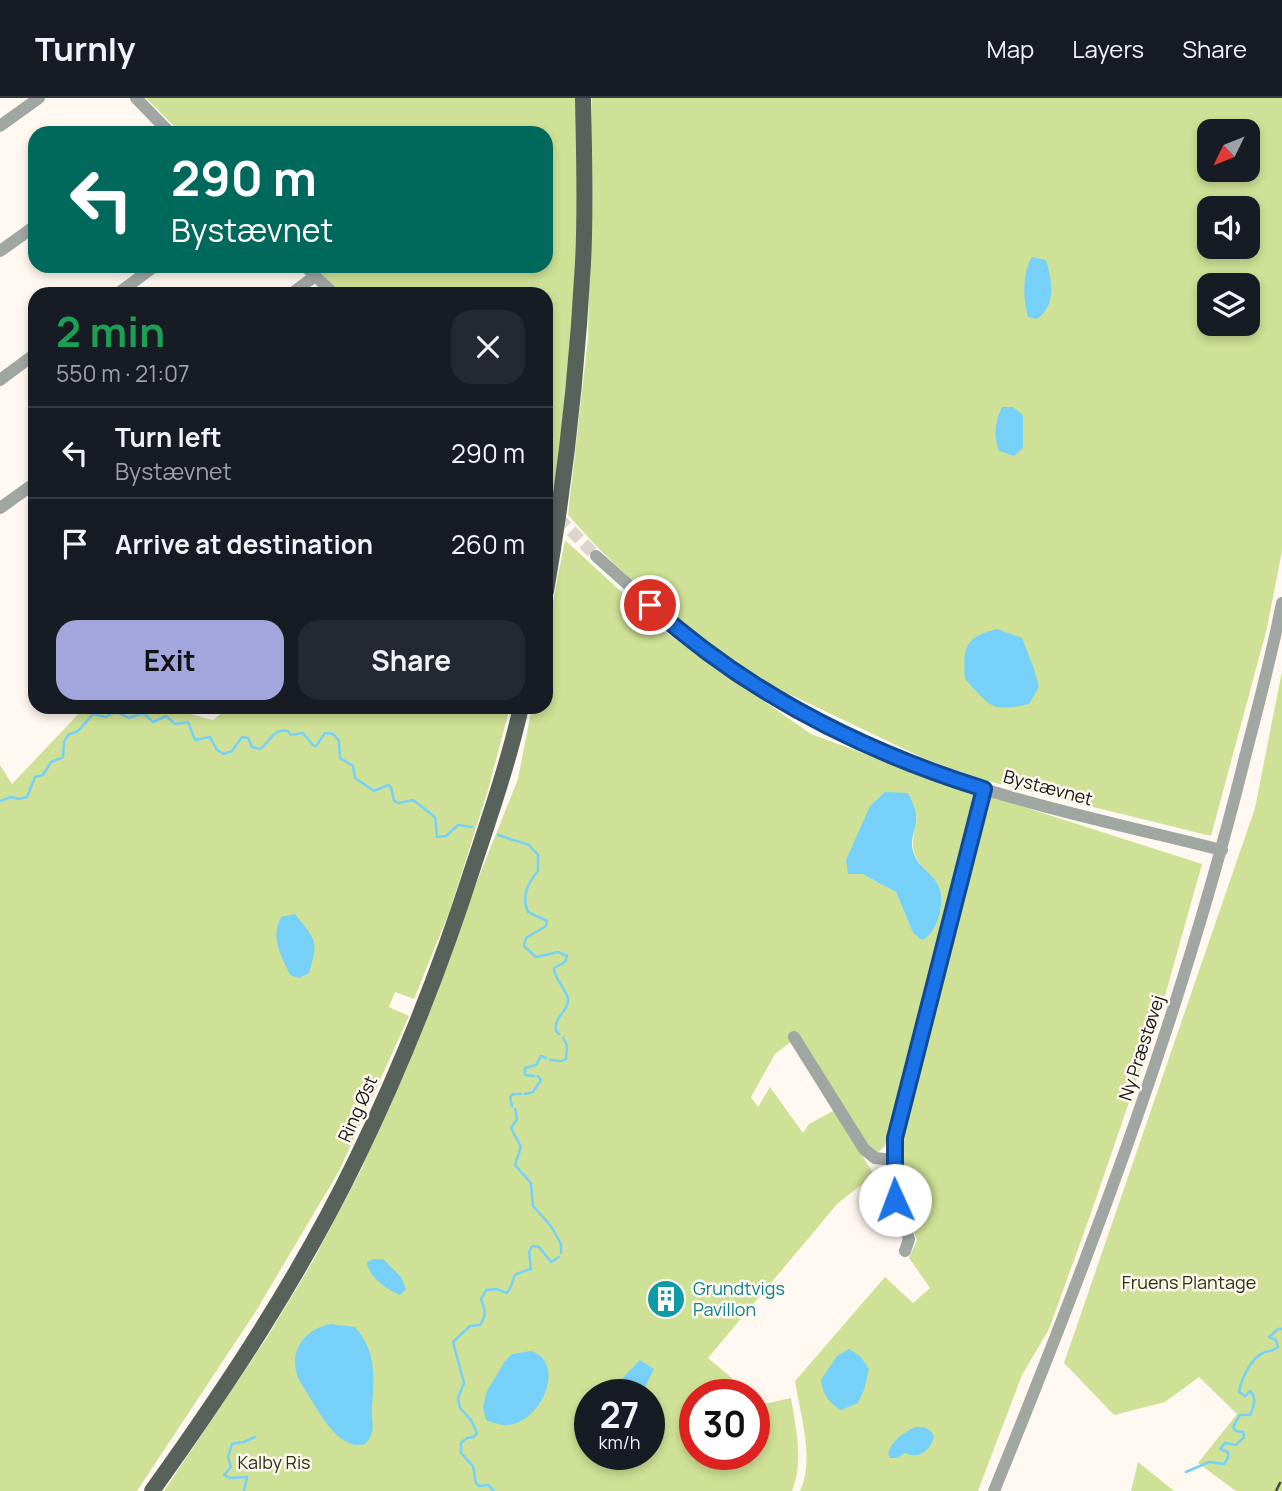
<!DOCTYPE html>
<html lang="en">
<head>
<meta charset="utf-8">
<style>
  body { margin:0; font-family:Manrope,sans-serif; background:#242831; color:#f1f3f6; height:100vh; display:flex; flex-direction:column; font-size:26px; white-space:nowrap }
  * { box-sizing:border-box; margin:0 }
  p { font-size:23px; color:#9ea1a6 }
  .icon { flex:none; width:38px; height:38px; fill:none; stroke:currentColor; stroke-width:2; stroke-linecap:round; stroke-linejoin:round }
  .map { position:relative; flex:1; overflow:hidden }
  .panel { position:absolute; left:28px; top:189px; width:525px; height:427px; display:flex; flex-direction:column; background:#171b24; border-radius:21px; box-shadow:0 4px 10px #0003 }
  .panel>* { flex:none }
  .top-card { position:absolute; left:28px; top:28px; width:525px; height:147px; border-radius:21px; box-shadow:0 4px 10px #0003; background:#00695c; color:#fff; overflow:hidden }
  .needle { width:46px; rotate:227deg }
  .tools { position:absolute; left:1197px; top:21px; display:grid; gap:14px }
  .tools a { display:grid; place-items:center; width:63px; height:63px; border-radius:14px; background:#171b24; box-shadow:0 4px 10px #0003; font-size:35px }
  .speed { position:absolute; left:574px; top:1281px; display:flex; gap:14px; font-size:35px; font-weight:700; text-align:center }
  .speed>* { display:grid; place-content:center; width:91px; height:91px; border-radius:50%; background:#171b24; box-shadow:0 4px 10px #0003; line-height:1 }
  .speed small { font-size:18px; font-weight:400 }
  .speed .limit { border:10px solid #d22; background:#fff; color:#111 }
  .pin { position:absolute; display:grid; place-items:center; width:60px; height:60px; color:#fff; margin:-30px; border:4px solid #fff; border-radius:50%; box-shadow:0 2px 7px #0007 }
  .me { position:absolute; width:77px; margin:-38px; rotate:358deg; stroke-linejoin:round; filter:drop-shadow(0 0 5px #0008) }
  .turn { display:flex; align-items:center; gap:24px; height:147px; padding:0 28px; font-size:32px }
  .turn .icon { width:91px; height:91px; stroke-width:2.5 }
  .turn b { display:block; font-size:49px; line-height:60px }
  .round { display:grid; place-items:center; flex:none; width:74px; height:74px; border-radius:21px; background:#242831 }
  .summary { display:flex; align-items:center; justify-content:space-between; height:119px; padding:0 28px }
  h1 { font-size:42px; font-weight:700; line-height:52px; color:#1e9e55 }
  .action { display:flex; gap:14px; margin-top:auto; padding:14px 28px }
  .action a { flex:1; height:80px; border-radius:21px; background:#a2a6dc; color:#111; font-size:28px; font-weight:700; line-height:80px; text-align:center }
  .action a+a { background:#242831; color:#f1f3f6 }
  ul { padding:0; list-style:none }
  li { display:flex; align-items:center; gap:21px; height:91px; padding:0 28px; border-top:2px solid #363941 }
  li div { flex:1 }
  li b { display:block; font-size:26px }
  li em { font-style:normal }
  header { display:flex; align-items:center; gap:42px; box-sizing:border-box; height:98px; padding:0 35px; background:#171b24; border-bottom:2px solid #363941 }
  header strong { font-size:33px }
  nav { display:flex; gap:38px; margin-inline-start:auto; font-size:24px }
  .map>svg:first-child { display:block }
  .green { fill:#cfe196; fill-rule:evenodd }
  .water { fill:#76d0f7 }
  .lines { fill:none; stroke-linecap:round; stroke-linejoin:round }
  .stream { stroke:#76d0f7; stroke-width:2.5 }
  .minor-tunnel { stroke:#dcd5ce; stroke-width:12; stroke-dasharray:12 6; stroke-linecap:butt }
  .minor { stroke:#a0a6a2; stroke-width:12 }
  .major { stroke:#57625b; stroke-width:16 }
  .rail { stroke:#4b4641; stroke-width:2.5; stroke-dasharray:10 5; stroke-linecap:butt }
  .route-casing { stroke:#114b97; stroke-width:18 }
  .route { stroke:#1a73e8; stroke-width:12 }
  .labels { text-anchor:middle; stroke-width:5; stroke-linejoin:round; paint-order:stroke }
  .street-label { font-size:18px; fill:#15110d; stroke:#fff8f0 }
  .park-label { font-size:18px; fill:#29300e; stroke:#fff8f0 }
  .culture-label { font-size:18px; fill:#0d838f; stroke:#fff8f0; text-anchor:start }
</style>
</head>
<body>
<header>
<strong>Turnly</strong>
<nav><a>Map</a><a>Layers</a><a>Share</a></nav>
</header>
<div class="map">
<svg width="1282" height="1393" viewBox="0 0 1282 1393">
  <rect width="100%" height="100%" fill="#fff8f0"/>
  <!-- green -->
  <path class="green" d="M146 0H578L579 162 554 405 546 398V196H342L314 168H546V35H181Z
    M592 0H1282V453L1267 530 1211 738 980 681 923 660 791 597 770 591 670 518 600 452 568 417 588 240ZM1209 33H1248V72H1209ZM1209 110H1248V149H1209ZM1209 187H1248V226H1209Z
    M565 442 665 534 811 636 979 698 885 1048 877 1055 866 1049 797 939 775 956 751 999 758 1009 770 989 803 1035 809 1026 835 1012 874 1077 838 1105 708 1260 752 1297H695V1356H754V1299L764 1306 791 1300C796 1332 804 1362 792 1393H164L268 1238 313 1163 362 1070 518 681 532 609H546V540ZM917 717C912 747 907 757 933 779L913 835 896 794 862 776ZM590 1297H649V1356H590Z
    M1282 573V1393H1236L1198 1365 1237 1316 1199 1279 1165 1304 1114 1317 1064 1265 1255 710Z
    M85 609H164L213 622 229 609H510L488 692 450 812 414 901 395 894 389 909 409 918 339 1073 256 1213 137 1393H0V667L12 686Z
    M989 698 1202 766 1163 905 1090 1118 1049 1231 1022 1277 978 1393H800C815 1361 800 1316 795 1283L885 1179 913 1205 930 1190 909 1160 917 1142 900 1099 901 1040Z
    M1138 1364 1174 1393H1131Z"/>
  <!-- water -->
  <path class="water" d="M1032 159 1046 162C1052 182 1057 207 1037 221L1028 219C1023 202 1022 175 1032 159Z
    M1002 309H1013L1023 317V350L1014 358 999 353C993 337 995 324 1002 309Z
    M997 531 1022 540 1034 571 1039 589 1029 606C991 615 990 608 965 581 963 550 964 539 997 531Z
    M885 694 908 695C911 701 915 709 916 716 918 726 911 738 912 748 915 770 932 772 939 789 945 804 938 835 922 842L913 835 896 794 862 776H848L846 762 870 708Z
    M295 816C316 843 319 841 309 875L299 880 290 877C281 857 270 841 281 819Z
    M373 1161H383L401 1179 406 1191 400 1197C387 1192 368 1178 367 1164Z
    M331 1226 355 1229C377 1254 374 1279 372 1309 371 1324 377 1334 365 1346 360 1347 354 1348 349 1345 333 1338 322 1319 313 1305 309 1297 303 1290 299 1282 287 1254 304 1231 331 1226Z
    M849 1251 861 1259 869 1271 864 1292 858 1305 841 1312C828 1304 823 1297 821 1282L837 1258Z
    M531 1253C569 1265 539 1330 503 1327 497 1326 491 1324 486 1322L483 1309 487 1293 505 1263 512 1256Z
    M640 1262 654 1271 641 1297H607Z
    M916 1329C925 1329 931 1330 934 1339 930 1352 919 1362 905 1355L897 1360H890L888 1355C892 1342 904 1334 916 1329Z"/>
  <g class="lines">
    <!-- stream -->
    <path class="stream" d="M0 703 11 699 19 701 27 699 35 679 43 677 51 664 63 659 64 644 68 637 78 633 93 616 106 619 115 613 129 620 143 615 153 624 166 618 175 626 188 624 195 642 210 639 217 652 224 656 232 653 242 639 248 640 252 649 260 651C270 645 272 630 288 633L291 637 303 635 313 647 316 648 325 635 333 636 339 643 340 660 353 668 355 680 374 693 388 687 391 689 394 703 399 705 413 702 435 719 437 739 446 738 458 727 472 729
      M498 737 529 747 538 757V773C528 785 521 798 528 814L547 823 546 828 526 840 524 848 536 859 558 854 567 858 565 864 554 870C554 882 567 890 568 902 568 915 554 917 556 933L559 936
      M550 962 562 963 566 961 567 947 563 940
      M534 978 525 977V970L536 967 541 958 546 960
      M525 996 533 994 541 982 538 978
      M512 1008 510 999 513 996H521
      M515 1011 517 1021 511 1030 521 1049 515 1067 531 1085 533 1108 551 1128 561 1146V1155
      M1186 1374 1209 1364 1224 1366 1228 1360V1354L1220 1351 1225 1345 1236 1347 1244 1339 1243 1334 1236 1333 1233 1329 1240 1317H1250C1254 1310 1257 1299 1250 1293L1245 1298 1239 1294C1241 1282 1251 1260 1263 1255 1269 1252 1272 1254 1278 1249L1276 1242 1269 1239 1278 1231H1282
      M244 1393 247 1379 230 1380 224 1377 231 1369 228 1359 232 1346 244 1344 255 1339
      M494 1393 488 1387 479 1388 476 1385 473 1368 461 1355V1345L467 1340 474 1339 477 1335 471 1322 460 1310 458 1300 464 1285 453 1244 470 1228 480 1227C487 1217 485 1212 481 1201L486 1192 496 1191 507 1195C521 1175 503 1180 531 1171L529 1154 532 1148 539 1149 551 1164 559 1159"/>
    <!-- minor-tunnel -->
    <path class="minor-tunnel" d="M546 407 596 458"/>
    <!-- minor -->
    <path class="minor" d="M136 0 170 35
      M0 28 39 0
      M0 153 35 128
      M305 168 334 196
      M117 196 155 168
      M291 196 315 178
      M0 282 35 256
      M0 410 35 385
      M596 458C651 507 705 557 769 596 820 627 875 655 931 674 1026 707 1125 728 1222 752
      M794 939 864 1051 875 1060 894 1062
      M905 1153 909 1141 895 1102V1040L984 691
      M994 1393C1092 1153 1183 911 1245 659 1258 608 1272 557 1282 505"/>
    <!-- major -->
    <path class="major" d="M546 493C565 385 577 275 583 165 586 110 584 55 583 0
      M152 1393C228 1287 300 1178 357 1060 403 965 442 866 474 766 491 715 509 662 521 609"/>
    <!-- rail -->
    <path class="rail" d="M1276 1393 1282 1381"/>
  </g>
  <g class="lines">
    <defs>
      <path id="route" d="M650 507C746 594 862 653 984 691L895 1040V1102"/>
    </defs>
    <!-- route casing -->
    <use href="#route" class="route-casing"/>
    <!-- route -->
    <use href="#route" class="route"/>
  </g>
  <!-- icons -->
  <defs>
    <symbol id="building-disc" viewBox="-11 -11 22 22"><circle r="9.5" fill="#0f9aa8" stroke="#fff8f0"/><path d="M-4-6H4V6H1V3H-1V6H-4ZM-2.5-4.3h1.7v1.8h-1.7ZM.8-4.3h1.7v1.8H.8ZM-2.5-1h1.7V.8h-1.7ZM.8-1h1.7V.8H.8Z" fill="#fff"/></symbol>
  </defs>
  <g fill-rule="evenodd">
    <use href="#building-disc" x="644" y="1179" width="44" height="44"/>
  </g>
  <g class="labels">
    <!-- street labels -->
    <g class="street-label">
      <text transform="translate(1048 690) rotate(15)" y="6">Bystævnet</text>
      <text transform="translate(1142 950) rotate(-72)" y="6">Ny Præstøvej</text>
      <text transform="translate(358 1011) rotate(-66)" y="6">Ring Øst</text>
    </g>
    <!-- park labels -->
    <g class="park-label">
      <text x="1189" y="1191">Fruens Plantage</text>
      <text x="274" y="1371">Kalby Ris</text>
    </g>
    <!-- culture labels -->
    <g class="culture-label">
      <text x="693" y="1197">Grundtvigs<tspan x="693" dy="21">Pavillon</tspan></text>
    </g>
  </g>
</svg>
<div class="tools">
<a><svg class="needle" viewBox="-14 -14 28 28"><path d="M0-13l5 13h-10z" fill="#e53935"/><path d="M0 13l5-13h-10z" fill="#9ea1a6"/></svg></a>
<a><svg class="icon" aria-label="sound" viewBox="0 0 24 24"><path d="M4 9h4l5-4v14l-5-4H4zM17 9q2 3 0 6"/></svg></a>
<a><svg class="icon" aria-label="layers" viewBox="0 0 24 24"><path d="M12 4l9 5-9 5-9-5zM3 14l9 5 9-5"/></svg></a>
</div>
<div class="speed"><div>27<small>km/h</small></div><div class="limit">30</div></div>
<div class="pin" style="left:650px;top:507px;background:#d93025"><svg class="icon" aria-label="arrive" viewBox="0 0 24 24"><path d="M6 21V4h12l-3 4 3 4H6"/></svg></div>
<svg class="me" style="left:895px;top:1102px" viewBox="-20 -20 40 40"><circle r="19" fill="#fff"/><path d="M0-13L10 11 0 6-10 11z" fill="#1a73e8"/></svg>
<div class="top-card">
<div class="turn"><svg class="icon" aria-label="left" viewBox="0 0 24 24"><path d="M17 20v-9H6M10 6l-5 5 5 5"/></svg><div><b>290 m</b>Bystævnet</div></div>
</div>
<section class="panel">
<div class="summary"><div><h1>2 min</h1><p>550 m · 21:07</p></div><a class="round"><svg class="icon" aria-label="close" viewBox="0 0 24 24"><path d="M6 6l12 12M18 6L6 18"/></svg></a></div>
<ul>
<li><svg class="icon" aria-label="left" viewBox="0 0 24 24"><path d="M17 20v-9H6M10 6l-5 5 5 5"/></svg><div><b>Turn left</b><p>Bystævnet</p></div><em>290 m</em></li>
<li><svg class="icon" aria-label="arrive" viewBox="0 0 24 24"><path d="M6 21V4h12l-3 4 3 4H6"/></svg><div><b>Arrive at destination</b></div><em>260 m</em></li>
</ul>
<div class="action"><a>Exit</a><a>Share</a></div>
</section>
</div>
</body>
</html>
